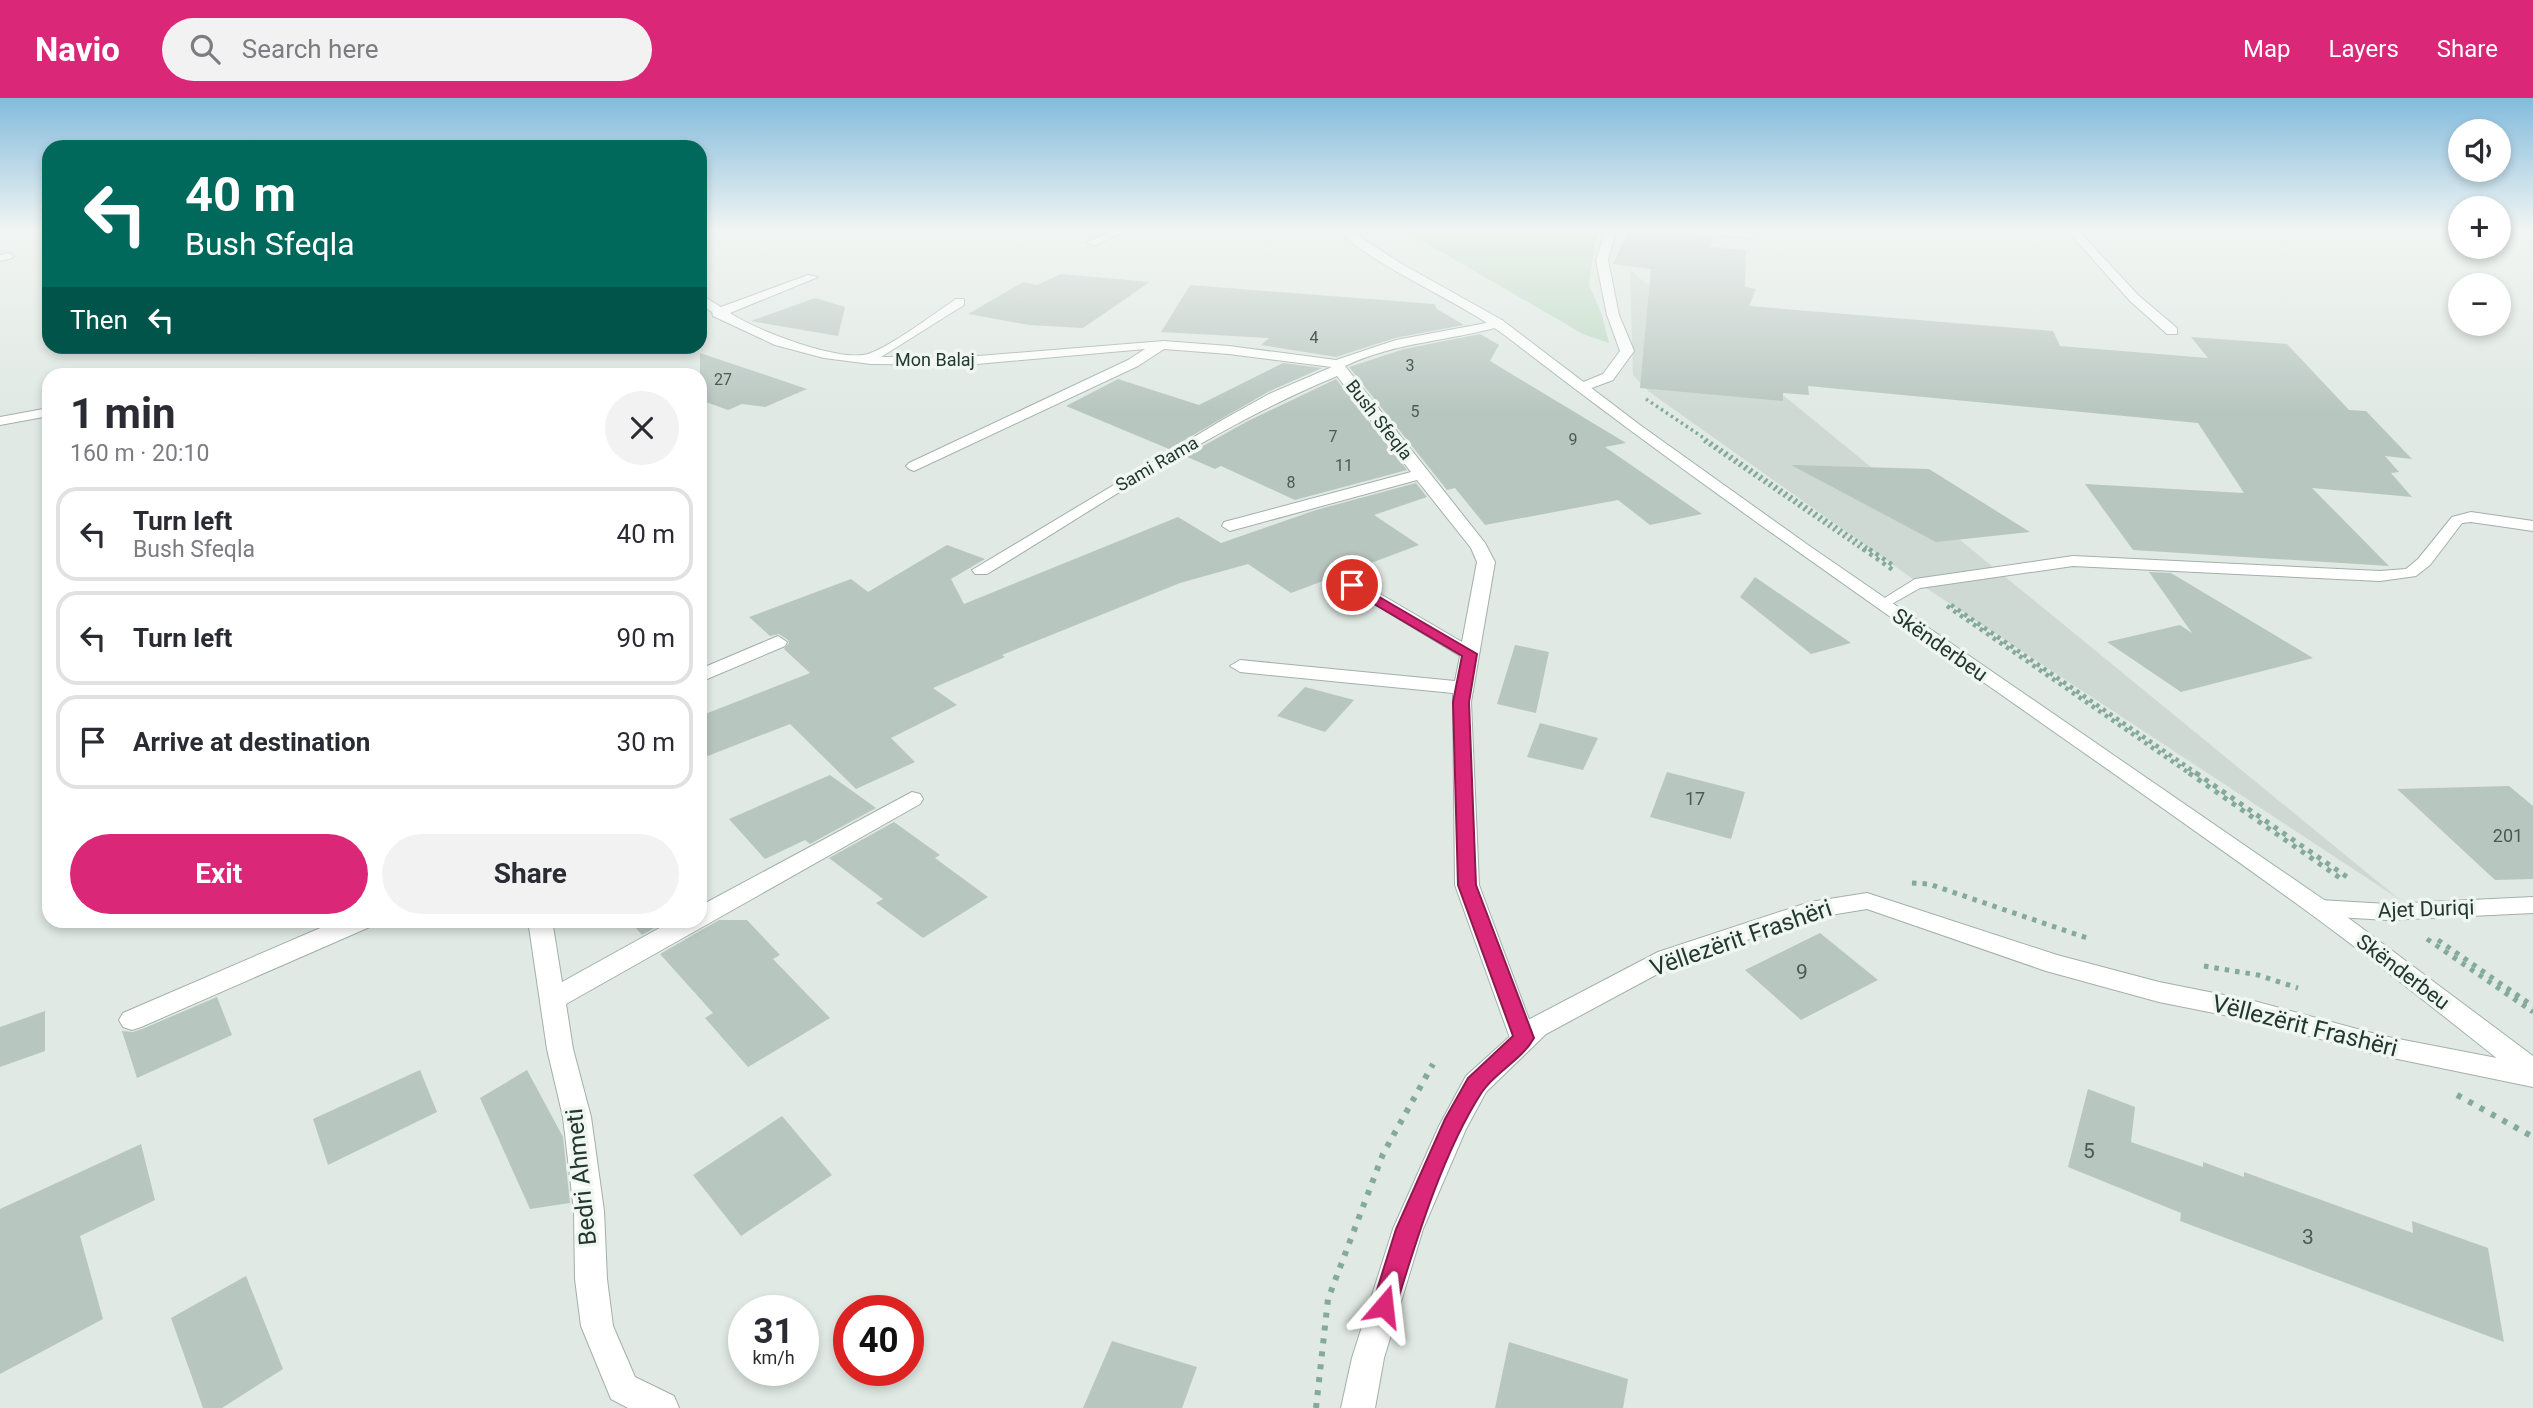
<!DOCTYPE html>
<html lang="en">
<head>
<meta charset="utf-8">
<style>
  body { margin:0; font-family:Roboto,sans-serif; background:#f2f2f3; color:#2b2b33; height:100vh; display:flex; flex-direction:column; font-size:26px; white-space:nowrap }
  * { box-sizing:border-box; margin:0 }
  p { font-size:23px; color:#7c7c81 }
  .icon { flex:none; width:38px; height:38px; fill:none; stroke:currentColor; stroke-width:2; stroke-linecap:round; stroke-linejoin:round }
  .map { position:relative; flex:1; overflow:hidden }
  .details { position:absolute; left:42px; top:270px; width:665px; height:560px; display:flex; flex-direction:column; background:#fff; border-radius:21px; box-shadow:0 4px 10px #0003 }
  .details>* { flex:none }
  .banner { position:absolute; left:42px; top:42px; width:665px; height:214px; border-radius:21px; box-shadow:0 4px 10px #0003; background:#00695c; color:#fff; overflow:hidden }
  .tools { position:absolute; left:2448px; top:21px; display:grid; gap:14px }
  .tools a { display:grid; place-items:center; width:63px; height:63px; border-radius:50%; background:#fff; box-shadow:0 4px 10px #0003; font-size:35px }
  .speed { position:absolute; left:728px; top:1197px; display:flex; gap:14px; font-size:35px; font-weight:700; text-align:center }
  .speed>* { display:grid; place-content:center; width:91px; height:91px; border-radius:50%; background:#fff; box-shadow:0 4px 10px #0003; line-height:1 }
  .speed small { font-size:18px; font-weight:400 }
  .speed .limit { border:10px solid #d22; background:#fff; color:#111 }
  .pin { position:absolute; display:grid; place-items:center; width:60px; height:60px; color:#fff; margin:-30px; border:4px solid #fff; border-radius:50%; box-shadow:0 2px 7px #0007 }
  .me { position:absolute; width:77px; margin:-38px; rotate:17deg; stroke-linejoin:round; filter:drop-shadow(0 0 5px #0008) }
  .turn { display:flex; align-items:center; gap:24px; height:147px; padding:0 28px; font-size:32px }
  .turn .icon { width:91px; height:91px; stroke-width:2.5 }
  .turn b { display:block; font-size:49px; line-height:60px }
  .then { display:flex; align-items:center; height:66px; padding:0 28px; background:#0003; gap:14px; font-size:26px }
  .round { display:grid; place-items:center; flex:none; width:74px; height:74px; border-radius:37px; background:#f2f2f3 }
  .head { display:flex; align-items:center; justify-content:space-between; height:119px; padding:0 28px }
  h1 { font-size:42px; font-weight:700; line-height:52px }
  .cta { display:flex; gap:14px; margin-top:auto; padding:14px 28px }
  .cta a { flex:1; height:80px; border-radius:42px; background:#db2777; color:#fff; font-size:28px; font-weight:700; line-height:80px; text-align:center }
  .cta a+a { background:#f2f2f3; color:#2b2b33 }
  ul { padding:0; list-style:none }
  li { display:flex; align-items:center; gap:21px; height:94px; margin:0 14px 10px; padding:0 14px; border:4px solid #e1e1e2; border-radius:21px }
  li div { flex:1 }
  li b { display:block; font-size:26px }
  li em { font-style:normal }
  header { display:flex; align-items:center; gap:42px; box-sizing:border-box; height:98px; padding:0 35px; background:#db2777; color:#fff }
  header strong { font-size:33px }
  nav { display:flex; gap:38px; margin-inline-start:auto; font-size:24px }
  .search { width:490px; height:63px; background:#f2f2f3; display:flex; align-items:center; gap:18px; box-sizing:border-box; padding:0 24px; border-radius:38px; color:#7c7c81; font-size:26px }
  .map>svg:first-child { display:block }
  .built { fill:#ced9d3 }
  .green { fill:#bad8c0 }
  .building { fill:#b8c6c0 }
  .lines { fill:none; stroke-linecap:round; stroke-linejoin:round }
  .service-casing { stroke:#a3b0aa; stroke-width:2 }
  .minor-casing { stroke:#a3b0aa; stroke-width:2 }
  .tertiary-casing { stroke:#a3b0aa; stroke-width:2 }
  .secondary-casing { stroke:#a0b4ab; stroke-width:2 }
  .path-far3 { stroke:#83aa9a; stroke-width:3.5; stroke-dasharray:2.5 3.5; stroke-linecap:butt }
  .path-far2 { stroke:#83aa9a; stroke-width:4.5; stroke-dasharray:3.5 4.5; stroke-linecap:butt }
  .path-far1 { stroke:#83aa9a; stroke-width:5; stroke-dasharray:4.5 6; stroke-linecap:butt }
  .path { stroke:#83aa9a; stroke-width:6; stroke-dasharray:5 8; stroke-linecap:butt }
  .service { fill:#fff; fill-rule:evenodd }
  .minor { fill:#fff; fill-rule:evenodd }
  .tertiary { fill:#fff; fill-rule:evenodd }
  .secondary { fill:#fff; fill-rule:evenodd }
  .route { fill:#db2777; stroke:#8e194d; stroke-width:2 }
  .labels { text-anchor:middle; stroke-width:7; stroke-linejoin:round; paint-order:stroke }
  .far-number-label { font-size:16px; fill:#485c54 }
  .far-street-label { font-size:18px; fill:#223830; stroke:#f0f6f2 }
  .number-label { font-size:18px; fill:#485c54 }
  .street-label { font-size:21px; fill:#223830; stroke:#f0f6f2 }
  .near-number-label { font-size:21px; fill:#485c54 }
  .near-street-label { font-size:24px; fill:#223830; stroke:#f0f6f2 }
</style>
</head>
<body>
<header>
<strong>Navio</strong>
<div class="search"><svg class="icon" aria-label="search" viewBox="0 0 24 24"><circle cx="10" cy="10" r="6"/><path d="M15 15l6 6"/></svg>Search here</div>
<nav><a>Map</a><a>Layers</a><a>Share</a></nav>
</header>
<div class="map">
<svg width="2533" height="1310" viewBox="0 0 2533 1310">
  <rect width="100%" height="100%" fill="#e0e9e4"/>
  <!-- built -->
  <path class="built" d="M1630 172 2399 801 1920 486 1648 293 1633 277Z"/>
  <!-- green -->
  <path class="green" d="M1402 131H1601L1595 143 1589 187 1602 217 1609 245 1583 236Z"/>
  <!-- building -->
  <path class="building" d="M1629 131H1653L1714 139 1709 149 1746 152 1745 189 1756 191 1749 208 2053 233 2060 248 2208 260 2191 239 2287 246 2349 312 2366 313 2412 361 2385 358 2399 374 2391 375 2412 399 2312 390 2389 468 2133 452 2085 386 2244 395 2198 325 1808 288 1809 297 1783 295V303L1640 290 1651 171 1613 166Z
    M1061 176 1150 184 1083 230 1029 227 968 216 1023 184 1037 187Z
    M1190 187 1434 206 1437 211 1464 227 1395 240 1336 259 1261 247 1269 240 1161 234Z
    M815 200 845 209 838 238 751 223Z
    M1480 236 1499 247 1490 263 1626 345 1605 349 1702 416 1650 427 1618 402 1485 427 1455 390 1447 392 1349 269 1404 251Z
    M700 255 807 291 765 309 742 306 728 312 700 302Z
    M1283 265 1322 270 1268 294 1169 351 1066 308 1118 281 1199 307Z
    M1336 281 1407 372 1295 402 1221 368 1215 371 1185 358 1248 323Z
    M1791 367 1929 371 2030 434 1936 444Z
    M1416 385 1427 399 1374 417 1419 447 1291 495 1248 466 1180 485 1002 557 1005 559 933 590 957 607 891 640 915 664 856 691 790 626 700 661V618L810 575 784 551 789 545 788 542 779 536 770 538 749 519 851 481 868 494 947 447 985 461 951 481 964 506 1178 419 1221 445 1316 412Z
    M2149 474 2171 475 2313 560 2181 594 2107 544 2180 527 2192 535Z
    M1755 479 1851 545 1811 556 1740 499Z
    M1515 547 1549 554 1536 615 1497 606Z
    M1305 589 1354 602 1325 634 1277 618Z
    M1540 625 1598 640 1583 672 1527 659Z
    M1667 674 1745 694 1731 741 1650 719Z
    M830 677 876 710 810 746 805 742 765 761 729 721Z
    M2509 688 2533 708V781L2495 782 2397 691Z
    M894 724 940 757 935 760 988 799 923 840 876 805 883 801 829 760Z
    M629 822H668L642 837Z
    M719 822H747L780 857 773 861 830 920 748 969 705 920 713 915 660 856Z
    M1820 835 1878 882 1801 922 1745 872Z
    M217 899 232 937 137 980 122 933 133 934 142 931Z
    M45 913V953L0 969V929Z
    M420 972 437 1014 328 1067 313 1021Z
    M527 972 563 1039 570 1105 530 1111 480 1000Z
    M2088 991 2135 1009 2131 1044 2203 1069V1064L2244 1079V1074L2413 1135 2412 1123 2488 1150 2504 1244 2180 1123 2181 1115 2068 1069Z
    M782 1018 832 1077 741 1138 693 1077Z
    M141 1046 155 1102 80 1138 103 1221 0 1276V1111Z
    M246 1178 283 1271 222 1310H203L171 1220Z
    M1112 1243 1197 1269 1182 1310H1083Z
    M1509 1244 1628 1281 1623 1310H1495Z"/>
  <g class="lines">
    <defs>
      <path id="service" d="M2471 414 2533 423V433L2471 424 2462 425 2430 467 2416 478 2380 483 2073 468 1920 490 1883 511 1875 506 1915 481 2073 458 2380 473 2406 471 2418 461 2452 419Z"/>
      <path id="minor" d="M1115 131H1129L1096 147 1086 145Z
        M1606 131H1616L1608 162 1619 217 1634 253 1613 282 1581 294 1574 290 1576 287 1603 276 1620 253 1607 217 1596 162Z
        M1683 131C1701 131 1741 127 1755 137L1750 140 1688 134Z
        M2066 131H2077L2138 197 2177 230V236H2167L2130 203Z
        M8 155 14 158 12 160 0 163V157Z
        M808 177 818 179 730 215C756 232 831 261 863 257 883 255 936 214 956 201H964V207L881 259H966L1164 243 1229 248 1336 262 1396 242 1502 222V228C1450 243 1395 244 1345 268L1485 445 1495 464 1471 604 1479 787 1536 940 1532 947 1523 950 1514 947 1510 940 1455 787 1453 595 1240 574 1230 568 1240 562 1455 583 1460 558 1343 487 1346 483H1358L1462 544 1477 464 1471 450 1417 382 1230 433 1222 428 1224 424 1411 374 1337 278C1214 329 1101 407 987 476H975L972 472 1224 321 1269 296 1332 269 1229 256 1164 251 1138 268 914 373 909 371 906 368 909 365 1128 262 1145 251 966 267 871 266 824 260 775 247 713 218 712 214 700 206V196L721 209Z
        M49 310V318L0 327V319Z
        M778 538 787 544 785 548 700 584V571Z
        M912 694 920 696 923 701 920 706 566 906 573 951 591 1019 604 1113 607 1181 613 1228 635 1279 674 1298 679 1310H628L611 1301 581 1228 575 1181 574 1113 563 1019 547 951 528 822H552L562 884 674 822H700V808Z
        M2533 799V815L2388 822 2319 818 2311 816 2307 810 2311 804 2319 802 2388 806Z
        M339 822H375L372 828 141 929 132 932 123 929 119 922 123 915Z"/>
      <path id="tertiary" d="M1867 795 2057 857 2159 884 2254 903 2383 938 2533 967V989L2383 958 2254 923 2159 904 2046 873 1867 811 1812 820 1676 866 1546 936 1486 994 1466 1031 1423 1131 1384 1260 1375 1310H1341L1352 1260 1393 1131 1439 1028 1466 978 1528 922 1658 854 1810 804Z"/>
      <path id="secondary" d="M1336 131H1348L1402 166 1502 222 1640 327 1808 447 2327 804 2533 958V984L2523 981C2452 925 2382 868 2308 814 2045 623 1773 444 1515 245 1460 201 1388 178 1336 131Z"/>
    </defs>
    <!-- service casing -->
    <use href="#service" class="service-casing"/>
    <!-- minor casing -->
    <use href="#minor" class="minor-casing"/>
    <!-- tertiary casing -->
    <use href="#tertiary" class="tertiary-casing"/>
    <!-- secondary casing -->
    <use href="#secondary" class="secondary-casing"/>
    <!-- path-far3 -->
    <path class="path-far3" d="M1646 301 1872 453
      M1704 343 1865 453"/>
    <!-- path-far2 -->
    <path class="path-far2" d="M1863 451 1893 472
      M1869 451 1894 468
      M1951 507 2199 677
      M1947 508 2192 677"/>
    <!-- path-far1 -->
    <path class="path-far1" d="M2189 675 2340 780
      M2196 675 2350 781
      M1912 785 1929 786 2090 841
      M2427 841 2533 914
      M2438 842 2533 908
      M2204 868 2258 877 2298 890"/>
    <!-- path -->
    <path class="path" d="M2457 997 2533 1039
      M1316 1310 1328 1201 1383 1056 1433 966"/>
    <!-- service -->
    <use href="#service" class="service"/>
    <!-- minor -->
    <use href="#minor" class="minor"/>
    <!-- tertiary -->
    <use href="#tertiary" class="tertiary"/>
    <!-- secondary -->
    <use href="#secondary" class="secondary"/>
  </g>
  <!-- sky -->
  <linearGradient id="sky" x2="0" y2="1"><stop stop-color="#83bbdc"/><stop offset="0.42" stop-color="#f1f5f3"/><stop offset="1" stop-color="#f1f5f3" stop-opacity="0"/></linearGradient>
  <rect width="2533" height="314" fill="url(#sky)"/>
  <!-- route -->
  <path class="route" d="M1352 483 1477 556 1469 604 1476 787 1534 940C1522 962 1495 974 1482 994 1443 1054 1417 1140 1396 1208L1393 1216 1384 1219 1376 1216 1372 1208 1396 1131 1445 1021 1468 980 1513 938 1458 787 1453 604 1462 558 1347 490V484Z"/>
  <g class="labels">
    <!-- far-number labels -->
    <g class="far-number-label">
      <text x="1314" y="245">4</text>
      <text x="1410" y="273">3</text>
      <text x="723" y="287">27</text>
      <text x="1415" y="319">5</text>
      <text x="1333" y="344">7</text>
      <text x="1573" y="347">9</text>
      <text x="1344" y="373">11</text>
      <text x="1291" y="390">8</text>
    </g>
    <!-- far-street labels -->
    <g class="far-street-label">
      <text x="935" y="268">Mon Balaj</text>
      <text transform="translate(1379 322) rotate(52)" y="6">Bush Sfeqla</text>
      <text transform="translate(1157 366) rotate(-30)" y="6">Sami Rama</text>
    </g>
    <!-- number labels -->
    <g class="number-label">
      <text x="1695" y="707">17</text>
      <text x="2508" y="744">201</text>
    </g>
    <!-- street labels -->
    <g class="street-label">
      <text transform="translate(1940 547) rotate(35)" y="7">Skënderbeu</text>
      <text transform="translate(2426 811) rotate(-2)" y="7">Ajet Duriqi</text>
      <text transform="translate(2403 874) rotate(37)" y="7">Skënderbeu</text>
    </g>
    <!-- near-number labels -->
    <g class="near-number-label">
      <text x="1802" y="881">9</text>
      <text x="2089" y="1060">5</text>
      <text x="2308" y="1146">3</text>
    </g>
    <!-- near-street labels -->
    <g class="near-street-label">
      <text transform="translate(1741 840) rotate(-19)" y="8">Vëllezërit Frashëri</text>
      <text transform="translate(2305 928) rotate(14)" y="8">Vëllezërit Frashëri</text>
      <text transform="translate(581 1079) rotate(-96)" y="8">Bedri Ahmeti</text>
    </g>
  </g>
</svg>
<div class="tools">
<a><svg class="icon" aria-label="sound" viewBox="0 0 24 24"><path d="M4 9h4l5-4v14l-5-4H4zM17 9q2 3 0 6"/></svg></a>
<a>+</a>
<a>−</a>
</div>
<div class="speed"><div>31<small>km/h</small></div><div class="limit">40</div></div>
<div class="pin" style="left:1352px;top:487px;background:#d93025"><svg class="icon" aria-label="arrive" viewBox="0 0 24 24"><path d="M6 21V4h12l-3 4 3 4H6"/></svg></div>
<svg class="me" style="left:1384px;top:1208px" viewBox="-20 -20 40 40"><path d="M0-17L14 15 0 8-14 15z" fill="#db2777" stroke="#fff" stroke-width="4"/></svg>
<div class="banner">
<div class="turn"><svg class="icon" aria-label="left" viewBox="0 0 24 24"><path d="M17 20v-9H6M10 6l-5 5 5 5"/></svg><div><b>40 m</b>Bush Sfeqla</div></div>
<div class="then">Then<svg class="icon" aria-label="left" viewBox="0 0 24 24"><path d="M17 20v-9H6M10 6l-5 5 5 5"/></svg></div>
</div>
<section class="details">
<div class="head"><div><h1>1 min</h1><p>160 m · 20:10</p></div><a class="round"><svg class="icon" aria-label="close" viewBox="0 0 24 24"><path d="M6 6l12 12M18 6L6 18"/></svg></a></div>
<ul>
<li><svg class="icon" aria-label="left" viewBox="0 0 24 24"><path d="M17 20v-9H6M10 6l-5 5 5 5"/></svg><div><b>Turn left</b><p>Bush Sfeqla</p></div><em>40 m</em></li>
<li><svg class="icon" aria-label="left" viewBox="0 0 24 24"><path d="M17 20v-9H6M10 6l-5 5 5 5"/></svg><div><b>Turn left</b></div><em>90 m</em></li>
<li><svg class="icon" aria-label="arrive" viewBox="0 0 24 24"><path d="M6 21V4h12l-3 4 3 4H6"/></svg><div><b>Arrive at destination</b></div><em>30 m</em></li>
</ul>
<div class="cta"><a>Exit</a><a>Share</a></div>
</section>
</div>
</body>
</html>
